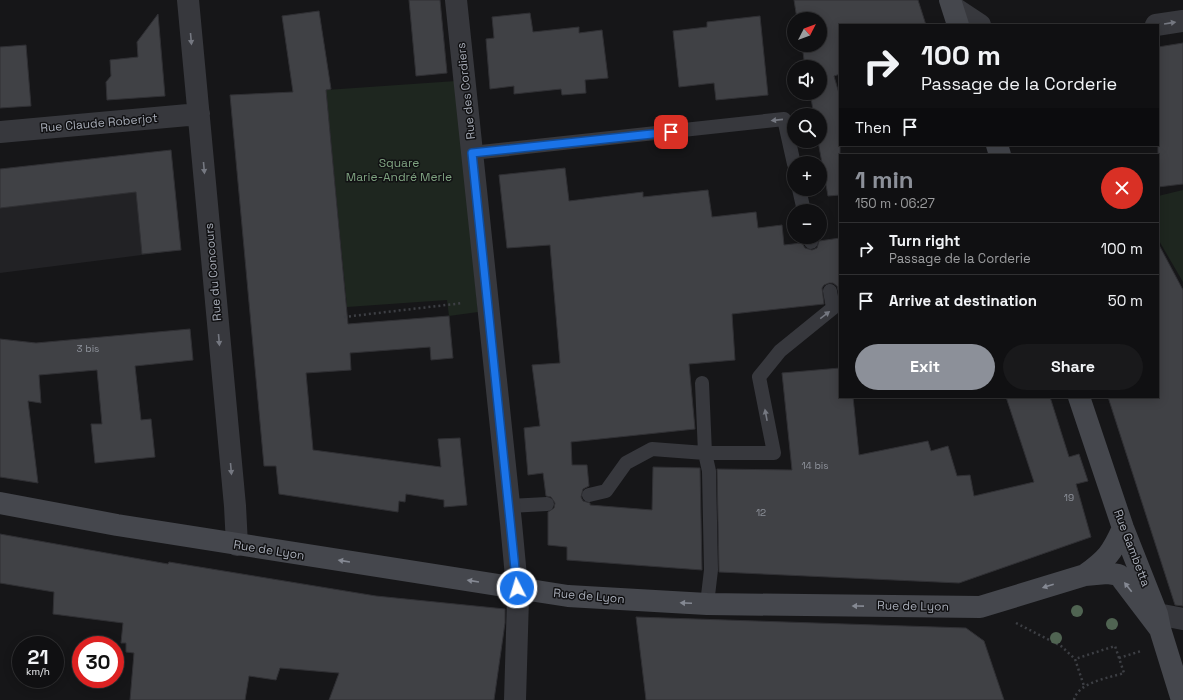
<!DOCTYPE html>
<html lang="en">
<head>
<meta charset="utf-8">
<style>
  body { margin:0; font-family:"Space Grotesk",sans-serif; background:#19191b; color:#f1f3f6; height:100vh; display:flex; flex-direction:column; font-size:15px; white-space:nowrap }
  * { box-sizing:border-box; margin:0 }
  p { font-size:13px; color:#9c9d9f }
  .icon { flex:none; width:22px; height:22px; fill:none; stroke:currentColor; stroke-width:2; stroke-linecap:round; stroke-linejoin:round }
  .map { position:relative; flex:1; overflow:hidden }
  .sheet { position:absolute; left:839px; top:154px; width:320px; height:244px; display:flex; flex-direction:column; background:#101012; border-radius:0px; box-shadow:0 2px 10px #0003,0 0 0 1px #303032 }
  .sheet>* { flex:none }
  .guide { position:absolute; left:839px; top:24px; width:320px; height:122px; border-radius:0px; box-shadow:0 2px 10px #0003,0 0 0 1px #303032; background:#101012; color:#f1f3f6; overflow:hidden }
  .needle { width:26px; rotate:48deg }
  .controls { position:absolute; left:787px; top:12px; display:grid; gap:8px }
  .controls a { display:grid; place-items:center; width:40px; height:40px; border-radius:50%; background:#101012; box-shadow:0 2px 10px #0003,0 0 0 1px #303032; font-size:20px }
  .speed { position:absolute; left:12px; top:636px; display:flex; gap:8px; font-size:20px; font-weight:700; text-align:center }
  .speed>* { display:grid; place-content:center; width:52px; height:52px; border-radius:50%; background:#101012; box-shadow:0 2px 10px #0003,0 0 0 1px #303032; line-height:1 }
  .speed small { font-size:10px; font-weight:400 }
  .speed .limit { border:6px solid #d22; background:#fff; color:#111 }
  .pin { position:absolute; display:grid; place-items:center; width:34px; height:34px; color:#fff; margin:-17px; border-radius:8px; box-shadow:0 2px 6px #0006 }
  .me { position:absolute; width:44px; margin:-22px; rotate:355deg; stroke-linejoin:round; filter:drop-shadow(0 0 3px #0008) }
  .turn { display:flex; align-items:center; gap:14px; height:84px; padding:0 16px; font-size:18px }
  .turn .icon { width:52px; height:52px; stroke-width:2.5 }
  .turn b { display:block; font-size:28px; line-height:34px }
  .then { display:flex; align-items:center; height:38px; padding:0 16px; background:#0003; gap:8px; font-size:15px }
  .round { display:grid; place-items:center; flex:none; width:42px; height:42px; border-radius:21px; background:#19191b }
  .summary { display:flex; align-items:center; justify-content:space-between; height:68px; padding:0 16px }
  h1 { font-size:24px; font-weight:600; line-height:30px; color:#8c9099 }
  .cta { display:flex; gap:8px; margin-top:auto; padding:8px 16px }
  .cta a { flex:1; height:46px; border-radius:24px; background:#8c9099; color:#fff; font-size:16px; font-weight:600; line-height:46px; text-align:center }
  .cta a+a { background:#19191b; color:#f1f3f6 }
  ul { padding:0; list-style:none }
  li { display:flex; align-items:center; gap:12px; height:52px; padding:0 16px; border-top:1px solid #303032 }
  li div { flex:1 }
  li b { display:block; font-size:15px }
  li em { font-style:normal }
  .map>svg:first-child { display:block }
  .built { fill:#222225 }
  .green { fill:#1e261f }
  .building { fill:#404145; stroke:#303034 }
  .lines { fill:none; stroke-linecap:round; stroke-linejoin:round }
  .path { stroke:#3d3f44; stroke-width:2.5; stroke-dasharray:2 3; stroke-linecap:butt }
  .lane { stroke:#37383d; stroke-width:14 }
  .street { stroke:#37383d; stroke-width:22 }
  .secondary { stroke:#45474d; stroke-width:22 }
  .tree { fill:#506452 }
  .oneway { fill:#757881 }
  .oneway2 { fill:#858993 }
  .route-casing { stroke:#114b97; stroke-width:10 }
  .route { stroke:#1a73e8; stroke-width:7 }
  .labels { text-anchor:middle; stroke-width:3; stroke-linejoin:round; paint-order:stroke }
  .number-label { font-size:10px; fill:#8e929b }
  .street-label { font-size:12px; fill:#a8adb8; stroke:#111113 }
  .park-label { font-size:12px; fill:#7fa381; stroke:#111113 }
</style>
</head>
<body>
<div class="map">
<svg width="1183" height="700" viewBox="0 0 1183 700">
  <rect width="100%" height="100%" fill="#161618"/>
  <!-- built -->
  <path class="built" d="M171 150 181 250 0 273V169Z"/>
  <!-- green -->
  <path class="green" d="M456 81 478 312 449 316 447 300 347 307 326 90Z
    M1183 190V282L1158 239V196Z"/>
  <!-- building -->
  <path class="building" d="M409 0H440L447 73 416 76Z
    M794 0H918L926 25H840V74L834 76 840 97V195L828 196 818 141H820V115H814L810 93H820V67H805L802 45H820V19H797Z
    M319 11 331 89 326 90 348 324 449 316 453 358 431 360 430 347 350 353 351 370 306 373 313 450 441 467 438 439 460 438 467 505 444 507V500L406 494 405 502 399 501 398 512 279 494 276 466H264L230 95 293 92 282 16Z
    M530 13 533 32 579 27V33L602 30 608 78 585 80 586 93 562 95 561 89 514 94V86L490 89 486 39 494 38 492 17Z
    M158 14 165 96 107 100 106 82 111 76 110 60 138 57 137 42Z
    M760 16 768 95 716 100 714 83 679 87 673 31 707 27V22Z
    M1183 43V184L1158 187V47Z
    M26 45 31 106 0 108V47Z
    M171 150 181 250 142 254 136 192 0 208V169Z
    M565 168 569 201 643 192V197L708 190 712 217 756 212 758 228 782 225 784 245 802 243 805 248 812 250 817 248 819 241 840 238V299L837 286 833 283H829L824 285 822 288 824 304 732 314 735 360 689 364 695 429 571 442 572 465H587L589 486 583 489 581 497 583 501 590 503V505L652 510 653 467 700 468 702 570 567 560V547L548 545V512L554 508 555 503 551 497 546 496 543 473 528 475 524 428 540 426 532 365 560 363 550 245 507 248 499 175Z
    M1158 243 1183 290V606L1175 605 1108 397H1158Z
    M190 329 193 360 135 366 141 420 151 419 155 457 95 463 91 424H102L97 370 39 375 41 403 28 401 38 483 0 477V339L36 343Z
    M840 368V397H853L859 455 928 441 931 451 948 446 957 476 970 475 974 496 1034 482 1006 397H1050L1069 457 1079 454 1088 481 1076 484 1091 537 959 583 719 572 717 469 792 470 782 373Z
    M0 534 168 564 169 562 376 596 505 609V623L494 700H329L339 673 280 668 276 680 249 676 245 700H130L134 653 126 652V643H121L123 623 53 614 54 592 0 583Z
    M636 617 966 628 984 641 1004 700H646Z"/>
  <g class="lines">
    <!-- path -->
    <path class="path" d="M344 317 463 303
      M1016 623 1061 646 1075 659
      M1119 658 1141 651
      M1074 700C1078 682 1109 678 1124 673L1115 646 1075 659 1084 686"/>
    <!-- lane -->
    <path class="lane" d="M472 153 784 119 794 164
      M799 189 804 211
      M810 237 811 242
      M702 383 705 453 709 471 711 570 707 604
      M589 495 606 491 626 463 652 449 705 453H774L759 377 780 351 833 308 830 291
      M509 506 547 504"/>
    <!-- street -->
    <path class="street" d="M188 0 235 506 237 545
      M456 0 511 523 518 598 515 700
      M953 7 980 25
      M1156 25 1183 21
      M0 132 199 114
      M1157 614 1183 619"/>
    <!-- secondary -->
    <path class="secondary" d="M950 0 958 25
      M997 145 1000 155
      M1079 397 1123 528 1157 614 1160 629 1182 700
      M0 503 117 525 568 596 707 604 980 607 1085 575 1107 573 1119 575 1160 629
      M1085 575C1107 559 1112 553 1123 528"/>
  </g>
  <!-- trees -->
  <g class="tree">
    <circle cx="1077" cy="611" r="6"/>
    <circle cx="1112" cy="624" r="6"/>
    <circle cx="1056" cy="638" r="6"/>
  </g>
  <!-- one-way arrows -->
  <defs><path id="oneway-solid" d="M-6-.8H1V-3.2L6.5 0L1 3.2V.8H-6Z"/></defs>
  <g class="oneway">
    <use href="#oneway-solid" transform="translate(1170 23) rotate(-9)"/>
    <use href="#oneway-solid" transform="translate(191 39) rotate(85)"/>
    <use href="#oneway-solid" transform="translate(777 120) rotate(174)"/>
    <use href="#oneway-solid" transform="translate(204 168) rotate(85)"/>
    <use href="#oneway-solid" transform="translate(825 315) rotate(-37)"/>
    <use href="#oneway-solid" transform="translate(219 340) rotate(85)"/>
    <use href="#oneway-solid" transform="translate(766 415) rotate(-101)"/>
    <use href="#oneway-solid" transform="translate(231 469) rotate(85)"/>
  </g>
  <g class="oneway2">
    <use href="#oneway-solid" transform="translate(344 561) rotate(-171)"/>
    <use href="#oneway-solid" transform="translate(473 581) rotate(-171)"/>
    <use href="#oneway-solid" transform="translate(1048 586) rotate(163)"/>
    <use href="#oneway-solid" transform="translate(1128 587) rotate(-128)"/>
    <use href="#oneway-solid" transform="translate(686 603) rotate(-177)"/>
    <use href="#oneway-solid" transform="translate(858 606) rotate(-179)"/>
  </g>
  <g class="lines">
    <defs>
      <path id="route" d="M517 588 472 153 671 132"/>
    </defs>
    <!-- route casing -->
    <use href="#route" class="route-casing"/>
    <!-- route -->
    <use href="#route" class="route"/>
  </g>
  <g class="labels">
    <!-- number labels -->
    <g class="number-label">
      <text x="88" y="352">3 bis</text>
      <text x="815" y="469">14 bis</text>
      <text x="1069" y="501">19</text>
      <text x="761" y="516">12</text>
    </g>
    <!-- street labels -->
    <g class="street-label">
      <text transform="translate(466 91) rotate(-96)" y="4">Rue des Cordiers</text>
      <text transform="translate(99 123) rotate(-5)" y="4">Rue Claude Roberjot</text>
      <text transform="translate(213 272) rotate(-95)" y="4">Rue du Concours</text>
      <text transform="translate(1132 548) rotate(69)" y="4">Rue Gambetta</text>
      <text transform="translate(269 550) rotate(9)" y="4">Rue de Lyon</text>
      <text transform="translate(589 596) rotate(5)" y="4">Rue de Lyon</text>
      <text transform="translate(913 606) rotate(1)" y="4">Rue de Lyon</text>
    </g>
    <!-- park labels -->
    <g class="park-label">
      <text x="399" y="167">Square<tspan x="399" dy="14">Marie-André Merle</tspan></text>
    </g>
  </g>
</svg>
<div class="controls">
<a><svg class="needle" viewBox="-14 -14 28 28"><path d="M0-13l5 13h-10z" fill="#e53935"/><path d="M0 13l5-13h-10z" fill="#9c9d9f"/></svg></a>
<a><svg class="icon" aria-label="sound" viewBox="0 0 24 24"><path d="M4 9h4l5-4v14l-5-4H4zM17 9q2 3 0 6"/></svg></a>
<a><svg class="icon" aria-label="search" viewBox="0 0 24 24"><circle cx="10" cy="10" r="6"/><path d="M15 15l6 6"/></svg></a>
<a>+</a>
<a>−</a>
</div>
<div class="speed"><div>21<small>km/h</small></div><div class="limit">30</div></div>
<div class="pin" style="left:671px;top:132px;background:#d93025"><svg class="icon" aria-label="arrive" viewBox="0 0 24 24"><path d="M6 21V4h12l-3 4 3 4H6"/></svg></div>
<svg class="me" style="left:517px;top:588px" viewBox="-20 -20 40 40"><circle r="17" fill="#1a73e8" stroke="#fff" stroke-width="3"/><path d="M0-11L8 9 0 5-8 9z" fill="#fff"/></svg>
<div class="guide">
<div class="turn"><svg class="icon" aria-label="right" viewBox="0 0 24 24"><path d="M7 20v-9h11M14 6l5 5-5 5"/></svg><div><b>100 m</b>Passage de la Corderie</div></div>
<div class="then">Then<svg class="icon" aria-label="arrive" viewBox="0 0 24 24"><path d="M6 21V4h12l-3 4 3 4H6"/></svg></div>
</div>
<section class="sheet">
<div class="summary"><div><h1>1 min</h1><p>150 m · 06:27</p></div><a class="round" style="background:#d93025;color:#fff"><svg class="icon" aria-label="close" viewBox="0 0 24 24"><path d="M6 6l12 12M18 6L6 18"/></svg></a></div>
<ul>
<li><svg class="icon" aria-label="right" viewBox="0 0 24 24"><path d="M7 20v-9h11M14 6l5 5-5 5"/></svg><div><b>Turn right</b><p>Passage de la Corderie</p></div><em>100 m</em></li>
<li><svg class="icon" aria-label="arrive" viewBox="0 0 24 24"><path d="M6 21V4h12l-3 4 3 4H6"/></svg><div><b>Arrive at destination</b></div><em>50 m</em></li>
</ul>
<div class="cta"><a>Exit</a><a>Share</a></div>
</section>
</div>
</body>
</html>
